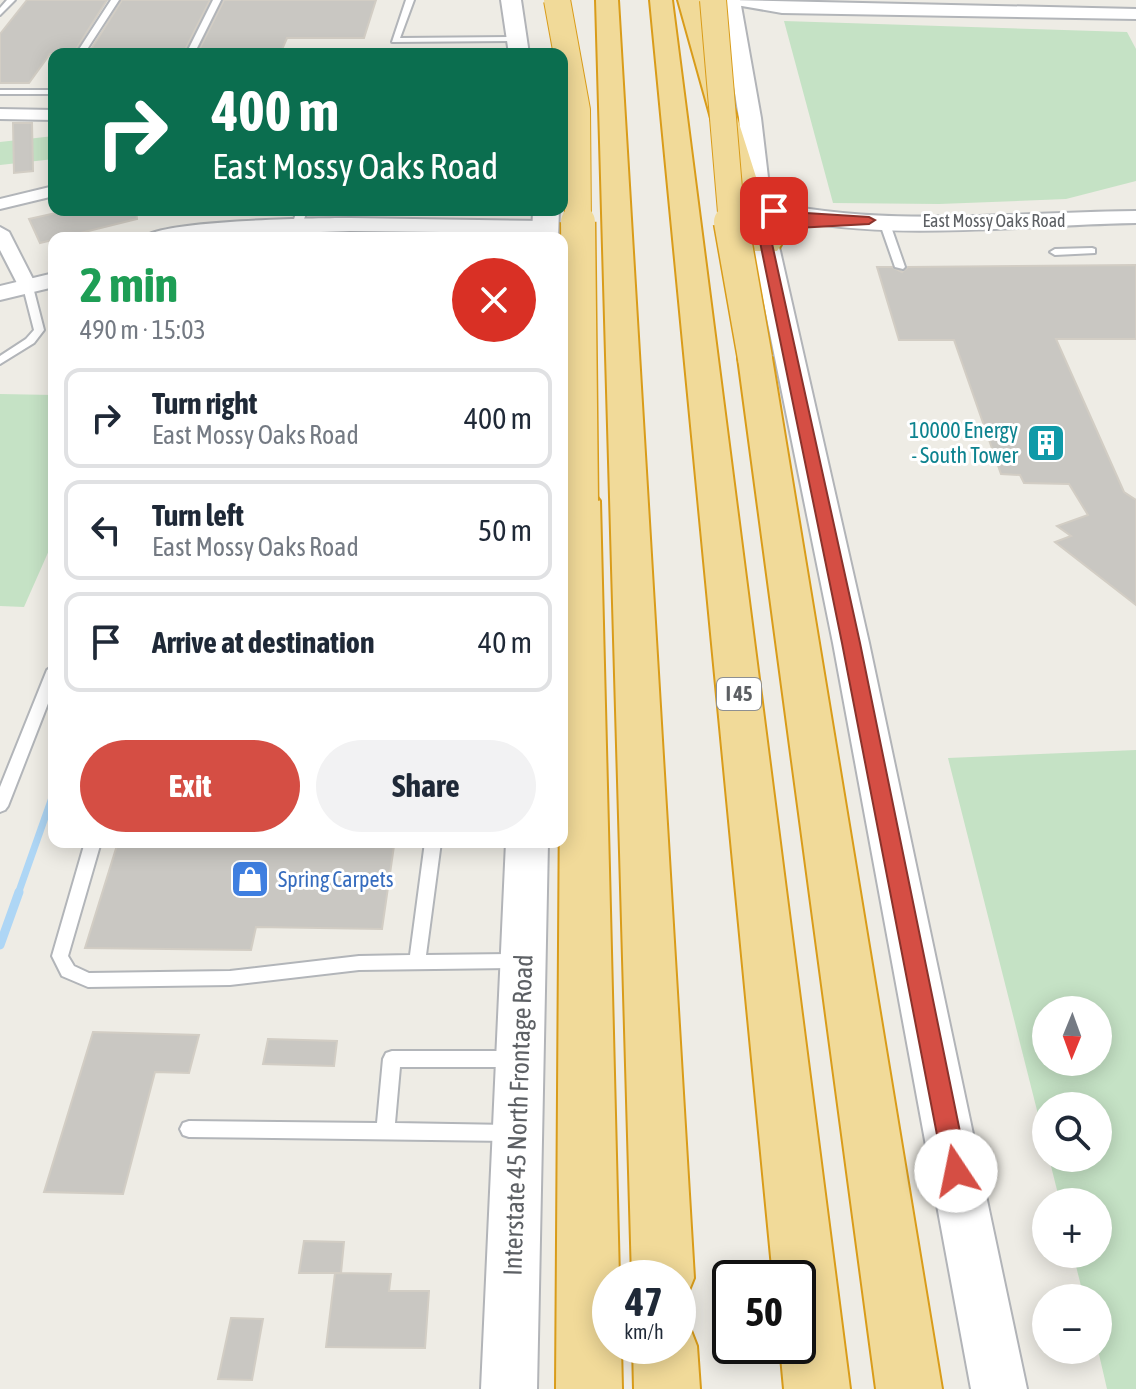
<!DOCTYPE html>
<html lang="en">
<head>
<meta charset="utf-8">
<style>
  body { margin:0; font-family:"Asap Condensed",sans-serif; background:#f2f2f3; color:#1f2937; height:100vh; display:flex; flex-direction:column; font-size:30px; white-space:nowrap }
  * { box-sizing:border-box; margin:0 }
  p { font-size:26px; color:#747a83 }
  .icon { flex:none; width:44px; height:44px; fill:none; stroke:currentColor; stroke-width:2; stroke-linecap:round; stroke-linejoin:round }
  .map { position:relative; flex:1; overflow:hidden }
  .details { position:absolute; left:48px; top:232px; width:520px; height:616px; display:flex; flex-direction:column; background:#fff; border-radius:16px; box-shadow:0 4px 20px #0003 }
  .details>* { flex:none }
  .top-card { position:absolute; left:48px; top:48px; width:520px; height:168px; border-radius:16px; box-shadow:0 4px 20px #0003; background:#0b6e4f; color:#fff; overflow:hidden }
  .needle { width:52px; rotate:181deg }
  .tools { position:absolute; left:1032px; top:996px; display:grid; gap:16px }
  .tools a { display:grid; place-items:center; width:80px; height:80px; border-radius:50%; background:#fff; box-shadow:0 4px 20px #0003; font-size:40px }
  .speed { position:absolute; left:592px; top:1260px; display:flex; gap:16px; font-size:40px; font-weight:700; text-align:center }
  .speed>* { display:grid; place-content:center; width:104px; height:104px; border-radius:50%; background:#fff; box-shadow:0 4px 20px #0003; line-height:1 }
  .speed small { font-size:20px; font-weight:400 }
  .speed .limit { border:4px solid #111; border-radius:12px; background:#fff; color:#111 }
  .pin { position:absolute; display:grid; place-items:center; width:68px; height:68px; color:#fff; margin:-34px; border-radius:16px; box-shadow:0 4px 12px #0006 }
  .me { position:absolute; width:88px; margin:-44px; rotate:349deg; stroke-linejoin:round; filter:drop-shadow(0 0 6px #0008) }
  .turn { display:flex; align-items:center; gap:28px; height:168px; padding:0 32px; font-size:36px }
  .turn .icon { width:104px; height:104px; stroke-width:2.5 }
  .turn b { display:block; font-size:56px; line-height:68px }
  .round { display:grid; place-items:center; flex:none; width:84px; height:84px; border-radius:42px; background:#f2f2f3 }
  .headline { display:flex; align-items:center; justify-content:space-between; height:136px; padding:0 32px }
  h1 { font-size:48px; font-weight:700; line-height:60px; color:#1e9e55 }
  .button { display:flex; gap:16px; margin-top:auto; padding:16px 32px }
  .button a { flex:1; height:92px; border-radius:48px; background:#d54e44; color:#fff; font-size:32px; font-weight:700; line-height:92px; text-align:center }
  .button a+a { background:#f2f2f3; color:#1f2937 }
  ul { padding:0; list-style:none }
  li { display:flex; align-items:center; gap:24px; height:100px; margin:0 16px 12px; padding:0 16px; border:4px solid #e0e1e3; border-radius:16px }
  li div { flex:1 }
  li b { display:block; font-size:30px }
  li em { font-style:normal }
  .map>svg:first-child { display:block }
  .green { fill:#c5e2c5; fill-rule:evenodd }
  .lines { fill:none; stroke-linecap:round; stroke-linejoin:round }
  .stream-far1 { stroke:#aed6f5; stroke-width:7 }
  .stream { stroke:#aed6f5; stroke-width:9 }
  .building { fill:#c9c7c2; stroke:#d2cdc4; stroke-width:2 }
  .service-casing { stroke:#b2b5b9; stroke-width:4 }
  .minor-casing { stroke:#b2b5b9; stroke-width:4 }
  .tertiary-casing { stroke:#b2b5b9; stroke-width:4 }
  .secondary-casing { stroke:#b2b4b8; stroke-width:4 }
  .motorway-casing { stroke:#d99c1a; stroke-width:4 }
  .service { fill:#fff; fill-rule:evenodd }
  .minor { fill:#fff; fill-rule:evenodd }
  .tertiary { fill:#fff; fill-rule:evenodd }
  .secondary { fill:#fff; fill-rule:evenodd }
  .motorway { fill:#f1da99; fill-rule:evenodd }
  .motorway-bridge-far1-casing { stroke:#d99c1a; stroke-width:28; stroke-linecap:butt }
  .motorway-bridge-casing { stroke:#d99c1a; stroke-width:37; stroke-linecap:butt }
  .motorway-bridge-far1 { stroke:#f1da99; stroke-width:26 }
  .motorway-bridge { stroke:#f1da99; stroke-width:34 }
  .route { fill:#d54e44; stroke:#8a332c; stroke-width:2 }
  .labels { text-anchor:middle; stroke-width:6; stroke-linejoin:round; paint-order:stroke }
  .far-street-label { font-size:18px; fill:#5d6064; stroke:#fff }
  .shield { fill:#fff; stroke:#8e9092; stroke-width:2 }
  .shield-label { font-size:20px; font-weight:bold; fill:#5d6064 }
  .culture-label { font-size:22px; fill:#0d838f; stroke:#fff; text-anchor:end }
  .shop-label { font-size:22px; fill:#366cbe; stroke:#fff; text-anchor:start }
  .near-street-label { font-size:26px; fill:#5d6064; stroke:#fff }
</style>
</head>
<body>
<div class="map">
<svg width="1136" height="1389" viewBox="0 0 1136 1389">
  <rect width="100%" height="100%" fill="#eeece5"/>
  <!-- green -->
  <path class="green" d="M784 21 1127 32 1136 49V181L1066 199 939 204 833 203Z
    M54 136V159L0 165V142Z
    M0 394 54 395V539L24 607 0 606Z
    M1136 750V1389H1107L1098 1350V1298H1084L1073 1254H1098V1202H1060L1049 1158H1098V1106H1046V1146L948 758ZM1046 1010H1098V1062H1046Z"/>
  <g class="lines">
    <!-- stream-far1 -->
    <path class="stream-far1" d="M18 894 54 792"/>
    <!-- stream -->
    <path class="stream" d="M0 945 19 892"/>
  </g>
  <!-- building -->
  <path class="building" d="M27 0H107L73 54H50L29 83H0V34Z
    M122 0H210L183 54H88Z
    M224 0H376L364 38H287L280 54H197Z
    M13 123H32L33 171 14 173Z
    M55 210H136L137 219 40 243 29 219 56 213Z
    M1136 265V339H1056L1124 492 1136 500V605L1055 542 1071 536 1057 526 1088 515 1069 484 1024 483 1020 475 1001 474 954 340H899L877 267H892L902 272 908 267Z
    M118 842 394 846 382 929 256 927 251 950 85 948Z
    M93 1032 199 1035 189 1073 155 1072 123 1194 44 1192Z
    M268 1039 337 1041 334 1066 263 1064Z
    M304 1241 344 1242 341 1273H299Z
    M335 1273 391 1274 389 1291H429L425 1348 326 1347Z
    M231 1318 263 1319 252 1380 218 1379Z"/>
  <g class="lines">
    <defs>
      <path id="service" d="M7 0H15L0 15V8Z
        M111 0H119L84 54H76Z
        M213 0H221L194 54H186Z
        M406 0H414L400 38 515 37 519 39 515 41 392 42Z
        M0 90H54V94H0Z
        M297 210H307L298 238H288Z
        M884 218 889 221 905 267 903 269 895 267 879 221Z
        M1092 248 1095 249V253L1055 255 1050 252 1055 249Z
        M28 284 33 287 44 330 34 343 0 364V356L26 339 34 330 23 287Z
        M54 665V688L8 806 5 810 0 812V787L47 670Z
        M85 842H101L68 956 74 966 89 973 230 971 359 956 410 955 425 842H441L426 955 518 954 524 956 526 961 524 966 518 968 359 970 230 985 88 987 62 976 52 956Z
        M392 1051H516L522 1053 525 1059 522 1065 516 1067H400L395 1123 509 1125 515 1127 518 1133 515 1139 509 1141 189 1137 183 1135 180 1129 183 1123 189 1121 377 1123 383 1059 386 1053Z"/>
      <path id="minor" d="M0 109 54 110V120L0 119Z
        M54 186V196L0 209V199Z
        M0 227 9 232 37 287 35 291H21L19 287 0 250Z"/>
      <path id="tertiary" d="M728 0 1136 9V19L782 13 736 5Z
        M758 199C880 229 1011 212 1136 211V223C1017 225 864 246 751 209L748 205 751 201Z
        M350 218 546 221 557 227 546 233 350 231 143 238C158 220 319 218 350 218Z
        M54 273V287L0 300V286Z"/>
      <path id="secondary" d="M501 0H521L529 54H509Z
        M720 0H740L761 118 773 220 869 643 1027 1389H971L833 643 747 220 739 118Z
        M533 210H559L558 238H532Z
        M506 842H548L537 1389H481Z"/>
      <path id="motorway" d="M596 0H618L694 1278 685 1300 678 1303V1278H632Z
        M650 0H672L850 1389H784L780 1346H798V1278H773Z
        M678 0H700L768 215 781 245 777 251H755L738 215Z
        M755 348 767 351 772 358 942 1389H876L738 358 743 351Z
        M581 489 594 493 600 501 619 1278H610V1346H621L622 1389H556L562 501 568 493Z
        M678 1319 688 1323 697 1346 700 1389H634L633 1346H678Z"/>
    </defs>
    <!-- service casing -->
    <use href="#service" class="service-casing"/>
    <!-- minor casing -->
    <use href="#minor" class="minor-casing"/>
    <!-- tertiary casing -->
    <use href="#tertiary" class="tertiary-casing"/>
    <!-- secondary casing -->
    <use href="#secondary" class="secondary-casing"/>
    <!-- motorway casing -->
    <use href="#motorway" class="motorway-casing"/>
    <!-- service -->
    <use href="#service" class="service"/>
    <!-- minor -->
    <use href="#minor" class="minor"/>
    <!-- tertiary -->
    <use href="#tertiary" class="tertiary"/>
    <!-- secondary -->
    <use href="#secondary" class="secondary"/>
    <!-- motorway -->
    <use href="#motorway" class="motorway"/>
    <defs>
      <path id="motorway-bridge-far1" d="M557 0 577 110 578 224
        M713 0 732 224"/>
      <path id="motorway-bridge" d="M578 222 581 501
        M731 222 755 358"/>
    </defs>
    <!-- motorway-bridge-far1 casing -->
    <use href="#motorway-bridge-far1" class="motorway-bridge-far1-casing"/>
    <!-- motorway-bridge casing -->
    <use href="#motorway-bridge" class="motorway-bridge-casing"/>
    <!-- motorway-bridge-far1 -->
    <use href="#motorway-bridge-far1" class="motorway-bridge-far1"/>
    <!-- motorway-bridge -->
    <use href="#motorway-bridge" class="motorway-bridge"/>
  </g>
  <!-- route -->
  <path class="route" d="M774 207 790 212 869 217 875 220 869 224 796 228 771 239 860 643 968 1171 964 1180 956 1183 947 1180 944 1171 842 643 759 237 790 222 802 220 769 213 768 211Z"/>
  <!-- icons -->
  <defs>
    <symbol id="building-square" viewBox="-11 -11 22 22"><rect x="-9" y="-9" width="18" height="18" rx="4" fill="#0f9aa8" stroke="#fff"/><path d="M-4-6H4V6H1V3H-1V6H-4ZM-2.5-4.3h1.7v1.8h-1.7ZM.8-4.3h1.7v1.8H.8ZM-2.5-1h1.7V.8h-1.7ZM.8-1h1.7V.8H.8Z" fill="#fff"/></symbol>
    <symbol id="shop-square" viewBox="-11 -11 22 22"><rect x="-9" y="-9" width="18" height="18" rx="4" fill="#3f7fe0" stroke="#fff"/><path d="M-5-2.5h2.3a2.7 3.5 0 0 1 5.4 0H5L5.5 6h-11ZM-1.5-2.5h3a1.5 2.3 0 0 0-3 0Z" fill="#fff"/></symbol>
  </defs>
  <g fill-rule="evenodd">
    <use href="#building-square" x="1024" y="421" width="44" height="44"/>
    <use href="#shop-square" x="228" y="857" width="44" height="44"/>
  </g>
  <g class="labels">
    <!-- far-street labels -->
    <g class="far-street-label">
      <text x="994" y="227">East Mossy Oaks Road</text>
    </g>
    <!-- shield labels -->
    <rect class="shield" x="717" y="678" width="44" height="32" rx="6"/>
    <g class="shield-label">
      <text x="739" y="701">I 45</text>
    </g>
    <!-- culture labels -->
    <g class="culture-label">
      <text x="1018" y="438">10000 Energy<tspan x="1018" dy="25">- South Tower</tspan></text>
    </g>
    <!-- shop labels -->
    <g class="shop-label">
      <text x="278" y="887">Spring Carpets</text>
    </g>
    <!-- near-street labels -->
    <g class="near-street-label">
      <text transform="translate(518 1115) rotate(-88)" y="9">Interstate 45 North Frontage Road</text>
    </g>
  </g>
</svg>
<div class="tools">
<a><svg class="needle" viewBox="-14 -14 28 28"><path d="M0-13l5 13h-10z" fill="#e53935"/><path d="M0 13l5-13h-10z" fill="#747a83"/></svg></a>
<a><svg class="icon" aria-label="search" viewBox="0 0 24 24"><circle cx="10" cy="10" r="6"/><path d="M15 15l6 6"/></svg></a>
<a>+</a>
<a>−</a>
</div>
<div class="speed"><div>47<small>km/h</small></div><div class="limit">50</div></div>
<div class="pin" style="left:774px;top:211px;background:#d93025"><svg class="icon" aria-label="arrive" viewBox="0 0 24 24"><path d="M6 21V4h12l-3 4 3 4H6"/></svg></div>
<svg class="me" style="left:956px;top:1171px" viewBox="-20 -20 40 40"><circle r="19" fill="#fff"/><path d="M0-13L10 11 0 6-10 11z" fill="#d54e44"/></svg>
<div class="top-card">
<div class="turn"><svg class="icon" aria-label="right" viewBox="0 0 24 24"><path d="M7 20v-9h11M14 6l5 5-5 5"/></svg><div><b>400 m</b>East Mossy Oaks Road</div></div>
</div>
<section class="details">
<div class="headline"><div><h1>2 min</h1><p>490 m · 15:03</p></div><a class="round" style="background:#d93025;color:#fff"><svg class="icon" aria-label="close" viewBox="0 0 24 24"><path d="M6 6l12 12M18 6L6 18"/></svg></a></div>
<ul>
<li><svg class="icon" aria-label="right" viewBox="0 0 24 24"><path d="M7 20v-9h11M14 6l5 5-5 5"/></svg><div><b>Turn right</b><p>East Mossy Oaks Road</p></div><em>400 m</em></li>
<li><svg class="icon" aria-label="left" viewBox="0 0 24 24"><path d="M17 20v-9H6M10 6l-5 5 5 5"/></svg><div><b>Turn left</b><p>East Mossy Oaks Road</p></div><em>50 m</em></li>
<li><svg class="icon" aria-label="arrive" viewBox="0 0 24 24"><path d="M6 21V4h12l-3 4 3 4H6"/></svg><div><b>Arrive at destination</b></div><em>40 m</em></li>
</ul>
<div class="button"><a>Exit</a><a>Share</a></div>
</section>
</div>
</body>
</html>
